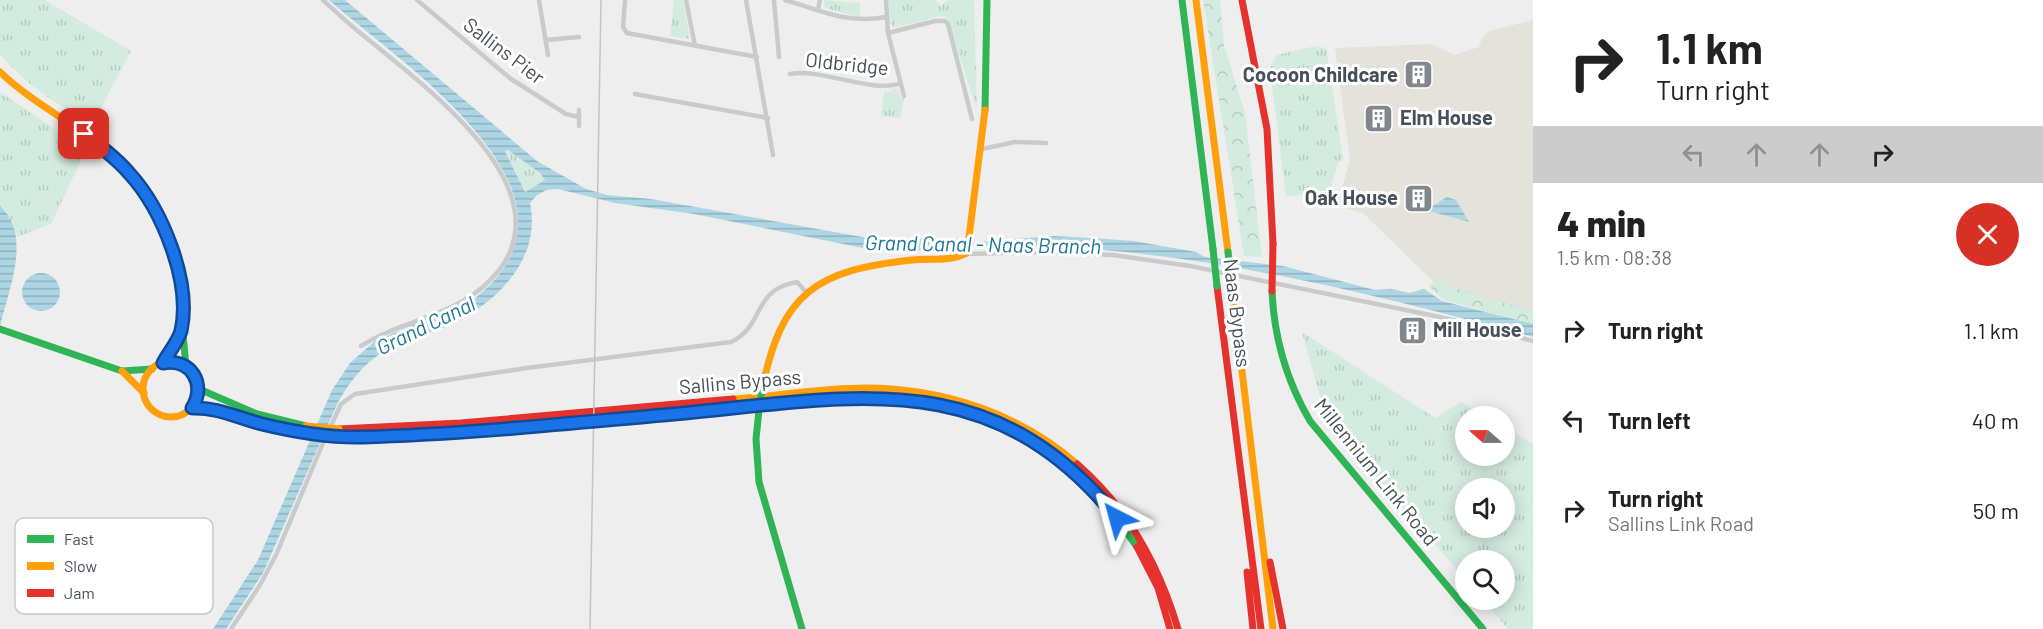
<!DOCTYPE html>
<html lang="en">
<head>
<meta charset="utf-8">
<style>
  body { margin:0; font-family:Barlow,sans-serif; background:#f6f6f6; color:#222; height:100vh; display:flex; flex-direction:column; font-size:22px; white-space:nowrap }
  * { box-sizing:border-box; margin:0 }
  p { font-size:20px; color:#767676 }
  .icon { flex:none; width:33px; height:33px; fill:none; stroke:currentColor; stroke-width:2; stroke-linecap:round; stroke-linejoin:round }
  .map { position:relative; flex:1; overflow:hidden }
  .panel { display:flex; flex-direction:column; background:#fff; width:510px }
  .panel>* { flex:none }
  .banner { background:#fff; color:#222; overflow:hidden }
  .needle { width:39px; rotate:290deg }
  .buttons { position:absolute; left:1455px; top:406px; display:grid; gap:12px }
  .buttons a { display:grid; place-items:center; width:60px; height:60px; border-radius:50%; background:#fff; box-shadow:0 3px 15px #0003; font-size:30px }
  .pin { position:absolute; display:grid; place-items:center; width:51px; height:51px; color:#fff; margin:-26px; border-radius:12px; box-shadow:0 3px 9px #0006 }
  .me { position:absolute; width:66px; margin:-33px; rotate:321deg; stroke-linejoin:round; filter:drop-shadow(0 0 4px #0008) }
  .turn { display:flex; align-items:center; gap:21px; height:126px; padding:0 24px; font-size:27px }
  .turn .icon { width:78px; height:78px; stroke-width:2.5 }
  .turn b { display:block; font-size:42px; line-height:51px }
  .lanes { display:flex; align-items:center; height:57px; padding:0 24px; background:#0003; justify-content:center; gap:30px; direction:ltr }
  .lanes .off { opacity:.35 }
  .round { display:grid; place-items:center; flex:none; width:63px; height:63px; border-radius:32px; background:#f6f6f6 }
  .head { display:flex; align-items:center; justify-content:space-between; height:102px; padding:0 24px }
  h1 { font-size:36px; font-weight:800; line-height:45px }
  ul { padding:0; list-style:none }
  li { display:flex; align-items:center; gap:18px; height:90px; padding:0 24px }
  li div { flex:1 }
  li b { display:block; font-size:22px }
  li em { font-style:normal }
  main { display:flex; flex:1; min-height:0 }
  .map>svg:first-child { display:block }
  .commercial { fill:#e3e2db }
  .grass { fill:url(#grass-tufts); fill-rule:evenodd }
  .forest { fill:url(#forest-crowns) }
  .water { fill:url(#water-rules); fill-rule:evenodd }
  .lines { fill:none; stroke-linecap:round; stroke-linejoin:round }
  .street { stroke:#c9cacc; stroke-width:4.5 }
  .fast { stroke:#30b455; stroke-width:7 }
  .slow { stroke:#ff9f0a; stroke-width:7 }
  .jam { stroke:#e5322d; stroke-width:7 }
  .rail { stroke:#c4c4c6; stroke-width:1.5 }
  .fast-bridge { stroke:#30b455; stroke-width:7 }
  .slow-bridge { stroke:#ff9f0a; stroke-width:7 }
  .jam-bridge { stroke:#e5322d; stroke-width:7 }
  .route-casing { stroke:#114b97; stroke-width:15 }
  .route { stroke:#1a73e8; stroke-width:10 }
  .labels { text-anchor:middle; stroke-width:6; stroke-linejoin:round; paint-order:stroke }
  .street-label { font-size:20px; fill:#474f58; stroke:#fff }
  .poi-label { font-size:20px; font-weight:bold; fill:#474f58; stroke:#fff; text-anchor:end }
  .water-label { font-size:21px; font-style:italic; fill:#1c7496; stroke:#fff }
  .key { fill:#fff; stroke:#c8cacd; stroke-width:1.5 }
  .key-label { font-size:16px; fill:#474f58 }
</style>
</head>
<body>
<main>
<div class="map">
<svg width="1533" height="629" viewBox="0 0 1533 629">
  <defs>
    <pattern id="grass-tufts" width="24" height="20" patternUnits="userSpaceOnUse" patternTransform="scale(1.5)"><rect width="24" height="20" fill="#d4ebdf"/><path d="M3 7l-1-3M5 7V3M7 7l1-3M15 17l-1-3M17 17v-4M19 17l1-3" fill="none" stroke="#b7cbc1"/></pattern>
    <pattern id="forest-crowns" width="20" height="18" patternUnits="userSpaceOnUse" patternTransform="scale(1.5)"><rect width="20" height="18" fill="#d4ebdf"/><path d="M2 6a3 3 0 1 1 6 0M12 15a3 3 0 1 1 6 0" fill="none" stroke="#b7cbc1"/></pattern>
    <pattern id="water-rules" width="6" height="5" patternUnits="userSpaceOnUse" patternTransform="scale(1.5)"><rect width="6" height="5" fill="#add6e5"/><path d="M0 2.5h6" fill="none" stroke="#8fb0bc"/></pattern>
  </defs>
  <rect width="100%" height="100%" fill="#eee"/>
  <!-- commercial -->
  <path class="commercial" d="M1533 20V316L1446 294 1363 213 1337 206 1350 160 1335 48 1432 44 1454 55 1479 47 1482 38 1489 31Z"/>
  <!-- grass -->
  <path class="grass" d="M0 0H45L131 51 93 123C56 105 26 85 0 54Z
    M674 0H683L690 39 670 36Z
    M824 0 860 3V17L825 8Z
    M888 0H935L941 6 948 0H974L977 110 947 18 941 16 894 28 891 25Z
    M1315 46 1326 48 1343 158 1338 163 1327 200 1303 195 1286 197 1270 68 1277 55Z
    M893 88 899 90 901 98 904 99 900 118 881 116 884 91 892 92Z
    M0 92 86 150 51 224 17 237 0 206Z
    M505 150H508L540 173 545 180 525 192Z
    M1302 332 1435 418 1461 402 1487 417H1466V456H1504L1505 427 1533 444V629H1508L1483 600H1504V561H1466L1465 579 1326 418ZM1466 489H1504V528H1466Z"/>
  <!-- forest -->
  <path class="forest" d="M1203 0H1220L1224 45 1245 113 1262 257 1244 256Z
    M1439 278 1451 287 1533 311V325L1442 299 1428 285Z"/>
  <!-- water -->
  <path class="water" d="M329 0H345L537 161 586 189 607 195 651 199 868 238 963 239 964 242H976L1053 236 1091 238 1134 241 1196 252 1205 257 1283 266 1375 290 1392 289 1409 293 1424 289 1442 301 1533 324V337C1348 287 1159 240 965 246L963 250 878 251 694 214 615 203 558 189 546 190 536 196 530 203C542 260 495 305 447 326 426 335 402 339 383 352 362 365 350 382 338 402L263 573 226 629H213L258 560 332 390 350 363 375 341 474 299C608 196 401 64 329 0ZM508 150 540 173 545 180 525 192 505 151Z
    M1447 197 1456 200 1469 222 1426 210Z
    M0 206C33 237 8 290 0 327Z
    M22 292a19 19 0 1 1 38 0a19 19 0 1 1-38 0Z"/>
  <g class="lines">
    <!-- street -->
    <path class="street" d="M323 0C336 12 350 25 364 36 425 87 583 199 484 286 449 317 400 321 361 346
      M417 0 511 79 566 114 579 117
      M539 0 548 55
      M625 0 623 27 627 33 757 57
      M686 0 695 46
      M746 0 773 155
      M774 0 779 57
      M785 0C823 11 846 24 886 17
      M886 0 888 33 904 96
      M818 9 820 0
      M888 33 935 21H945L948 24 972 119
      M546 40 579 37
      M790 74C822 68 872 94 901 83
      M635 94 768 118
      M579 126V110
      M982 149 1015 142 1046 143
      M966 254 1050 252 1113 255 1190 266 1440 317 1533 341
      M330 428 341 404 355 394 527 368 731 342C766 325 751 290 797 282L806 292
      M231 629 260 585 276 555 326 436"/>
    <!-- fast -->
    <path class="fast" d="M1182 0 1213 249
      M985 110 987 0
      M177 271 186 366
      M1272 291C1274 339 1286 380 1310 421L1483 629
      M0 329 122 371 152 369
      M163 363 180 333
      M199 389 257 414 306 426
      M724 408C772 403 822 396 870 397 986 399 1073 453 1137 547
      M759 410 756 439 759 482 802 629"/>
    <!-- slow -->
    <path class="slow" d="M1196 0 1228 252
      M0 72C26 97 57 114 86 135 133 169 164 215 177 271
      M1232 288 1273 629
      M143 389a28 28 0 1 1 56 0a28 28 0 1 1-56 0Z
      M122 371 144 393
      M762 390C781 293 816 270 912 260 931 258 950 262 967 253L985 110
      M733 399C776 396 821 388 865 388 942 388 1019 413 1077 464"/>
    <!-- jam -->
    <path class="jam" d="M1242 0 1267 129 1273 244
      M1217 286 1261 629
      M192 408 210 407 260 424 304 434
      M339 429 461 423 733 399
      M335 437 394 436 724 408
      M1077 464C1128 508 1159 565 1178 629
      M1137 547 1158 588 1170 629
      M1270 562 1283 629
      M1247 572 1253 629"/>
    <!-- rail -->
    <path class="rail" d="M590 629 601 0"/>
    <!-- fast-bridge -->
    <path class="fast-bridge" d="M1213 249 1217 286
      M1228 252 1232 288
      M759 410 762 390"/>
    <!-- slow-bridge -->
    <path class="slow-bridge" d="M306 426 339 429
      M304 434 335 437"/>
    <!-- jam-bridge -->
    <path class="jam-bridge" d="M1272 291 1273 244"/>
  </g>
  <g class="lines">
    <defs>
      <path id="route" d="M84 134C100 146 116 158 129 173 162 209 192 282 181 331 178 342 168 353 163 363 191 358 207 384 192 408 217 407 238 418 262 424 295 432 329 438 363 437 467 434 571 423 674 414 850 398 990 361 1117 518"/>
    </defs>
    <!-- route casing -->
    <use href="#route" class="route-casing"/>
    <!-- route -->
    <use href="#route" class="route"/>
  </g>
  <!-- icons -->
  <defs>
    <symbol id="building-square" viewBox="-11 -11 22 22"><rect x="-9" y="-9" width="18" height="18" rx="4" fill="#81878c" stroke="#fff"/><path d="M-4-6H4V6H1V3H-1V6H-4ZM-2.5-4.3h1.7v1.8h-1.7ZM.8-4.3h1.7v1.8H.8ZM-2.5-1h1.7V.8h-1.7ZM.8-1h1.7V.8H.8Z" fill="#fff"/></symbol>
  </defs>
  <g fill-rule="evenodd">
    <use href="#building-square" x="1402" y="58" width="33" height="33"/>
    <use href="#building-square" x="1362" y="102" width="33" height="33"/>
    <use href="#building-square" x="1402" y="182" width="33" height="33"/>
    <use href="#building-square" x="1396" y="314" width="33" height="33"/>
  </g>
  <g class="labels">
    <!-- street labels -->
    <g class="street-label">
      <text transform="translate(504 51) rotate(37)" y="7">Sallins Pier</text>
      <text transform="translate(847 64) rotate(6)" y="7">Oldbridge</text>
      <text transform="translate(1237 313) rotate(83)" y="7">Naas Bypass</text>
      <text transform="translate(740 382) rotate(-5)" y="7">Sallins Bypass</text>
      <text transform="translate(1376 472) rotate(51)" y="7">Millennium Link Road</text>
    </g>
    <!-- poi labels -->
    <g class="poi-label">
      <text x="1398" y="82">Cocoon Childcare</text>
      <text x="1400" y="125" text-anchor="start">Elm House</text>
      <text x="1398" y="205">Oak House</text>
      <text x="1433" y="337" text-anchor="start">Mill House</text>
    </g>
    <!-- water labels -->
    <g class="water-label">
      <text transform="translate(983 245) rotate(1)" y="7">Grand Canal - Naas Branch</text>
      <text transform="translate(426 326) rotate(-26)" y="7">Grand Canal</text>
    </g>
  </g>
  <!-- legend -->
  <rect x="15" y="518" width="198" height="96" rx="9" class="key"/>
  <rect x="27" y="535" width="27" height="8" fill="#30b455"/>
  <rect x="27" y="562" width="27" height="8" fill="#ff9f0a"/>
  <rect x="27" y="589" width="27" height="8" fill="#e5322d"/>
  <g class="key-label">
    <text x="64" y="545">Fast</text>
    <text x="64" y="572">Slow</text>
    <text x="64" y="599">Jam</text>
  </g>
</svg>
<div class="buttons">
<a><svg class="needle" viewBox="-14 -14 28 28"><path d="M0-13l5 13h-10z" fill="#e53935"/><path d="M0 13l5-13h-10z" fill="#767676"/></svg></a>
<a><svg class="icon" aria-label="sound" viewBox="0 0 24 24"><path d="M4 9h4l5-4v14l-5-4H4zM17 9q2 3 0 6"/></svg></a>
<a><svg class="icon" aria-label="search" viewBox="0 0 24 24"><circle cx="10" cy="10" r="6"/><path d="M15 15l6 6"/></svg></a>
</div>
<div class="pin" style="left:84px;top:134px;background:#d93025"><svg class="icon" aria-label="arrive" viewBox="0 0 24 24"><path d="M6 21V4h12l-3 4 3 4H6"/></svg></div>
<svg class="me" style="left:1117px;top:518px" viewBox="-20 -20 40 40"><path d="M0-17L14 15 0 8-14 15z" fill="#1a73e8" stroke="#fff" stroke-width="4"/></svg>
</div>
<section class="panel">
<div class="banner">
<div class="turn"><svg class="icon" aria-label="right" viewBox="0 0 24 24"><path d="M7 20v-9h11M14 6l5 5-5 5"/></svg><div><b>1.1 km</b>Turn right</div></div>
<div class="lanes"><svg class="icon off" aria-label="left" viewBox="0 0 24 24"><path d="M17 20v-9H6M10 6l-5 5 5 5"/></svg><svg class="icon off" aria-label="ahead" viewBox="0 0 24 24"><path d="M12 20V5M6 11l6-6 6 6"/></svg><svg class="icon off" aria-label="ahead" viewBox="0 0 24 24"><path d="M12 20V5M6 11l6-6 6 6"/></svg><svg class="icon" aria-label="right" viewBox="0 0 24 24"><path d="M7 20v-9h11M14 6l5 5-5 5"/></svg></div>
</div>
<div class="head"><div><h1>4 min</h1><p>1.5 km · 08:38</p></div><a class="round" style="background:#d93025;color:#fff"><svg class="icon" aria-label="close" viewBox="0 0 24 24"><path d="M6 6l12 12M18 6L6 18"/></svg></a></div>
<ul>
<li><svg class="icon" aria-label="right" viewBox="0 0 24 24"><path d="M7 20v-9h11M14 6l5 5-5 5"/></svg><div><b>Turn right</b></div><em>1.1 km</em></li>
<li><svg class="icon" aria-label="left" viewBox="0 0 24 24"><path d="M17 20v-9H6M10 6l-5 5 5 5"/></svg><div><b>Turn left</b></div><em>40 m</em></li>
<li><svg class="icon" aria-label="right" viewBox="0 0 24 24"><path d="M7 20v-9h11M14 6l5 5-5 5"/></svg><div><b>Turn right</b><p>Sallins Link Road</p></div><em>50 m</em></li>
</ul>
</section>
</main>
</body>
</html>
